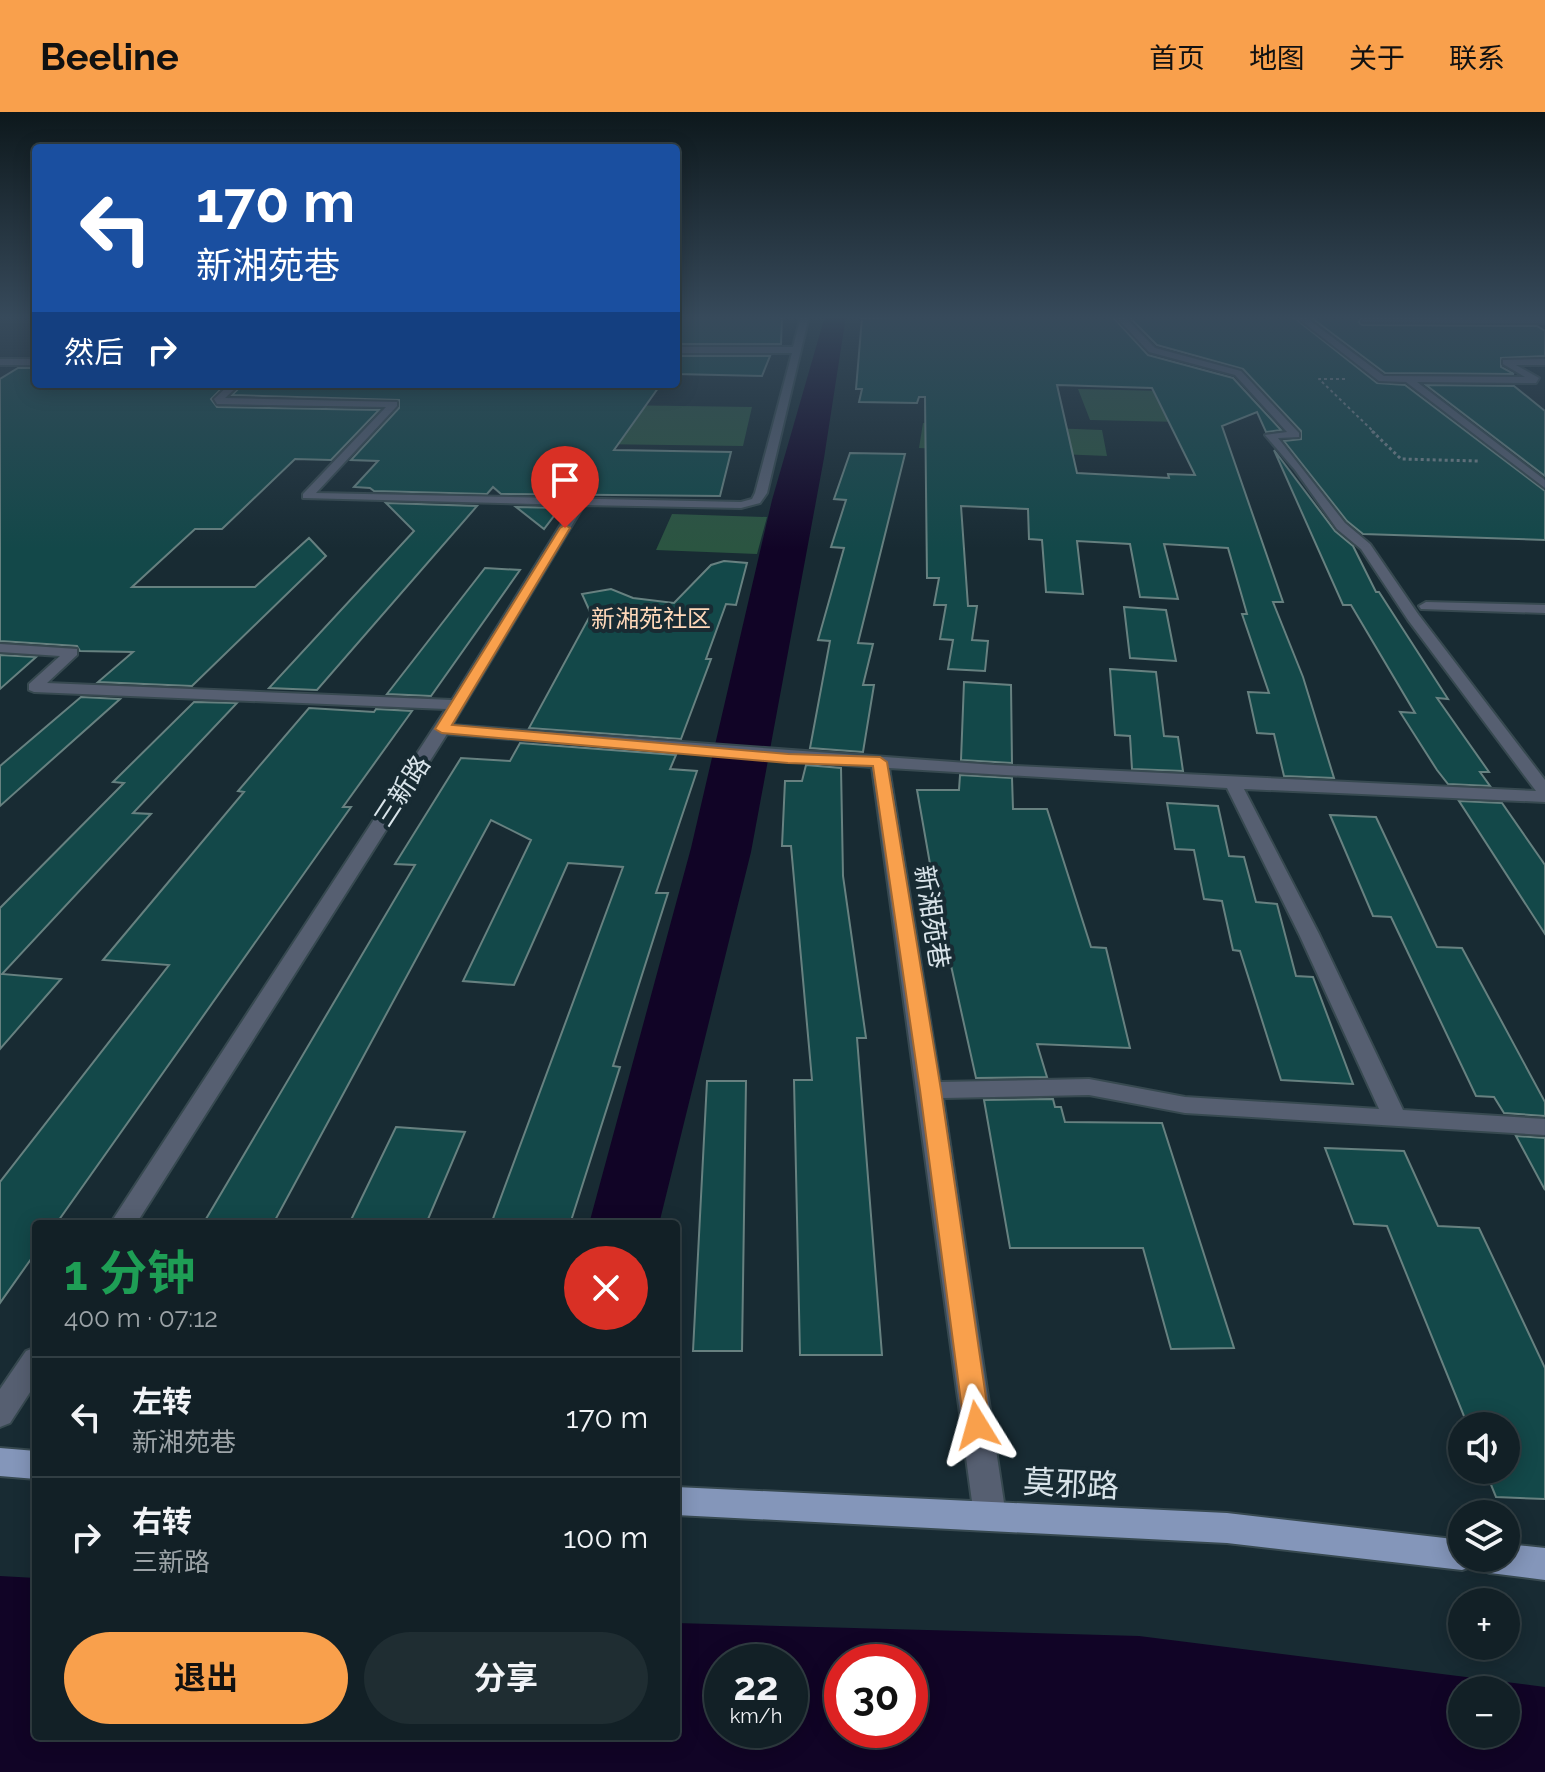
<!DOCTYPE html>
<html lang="zh">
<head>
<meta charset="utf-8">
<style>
  body { margin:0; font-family:Raleway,"Noto Sans SC",sans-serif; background:#1f2d32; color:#f1f3f6; height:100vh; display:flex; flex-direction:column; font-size:30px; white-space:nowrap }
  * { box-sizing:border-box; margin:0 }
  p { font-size:26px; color:#9ca3a7 }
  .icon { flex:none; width:44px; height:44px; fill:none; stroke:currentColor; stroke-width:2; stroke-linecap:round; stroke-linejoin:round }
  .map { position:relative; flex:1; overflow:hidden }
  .sheet { position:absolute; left:32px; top:1108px; width:648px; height:520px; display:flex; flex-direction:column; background:#122026; border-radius:8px; box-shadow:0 4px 20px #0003,0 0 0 2px #313e43 }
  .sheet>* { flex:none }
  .hud { position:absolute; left:32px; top:32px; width:648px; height:244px; border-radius:8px; box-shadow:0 4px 20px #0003,0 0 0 2px #313e43; background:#1a4fa0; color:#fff; overflow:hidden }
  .tools { position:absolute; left:1448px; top:1300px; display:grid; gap:16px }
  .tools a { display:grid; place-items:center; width:72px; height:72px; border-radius:50%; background:#122026; box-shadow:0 4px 20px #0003,0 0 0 2px #313e43; font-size:40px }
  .speed { position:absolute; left:704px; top:1532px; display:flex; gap:16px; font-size:40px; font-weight:700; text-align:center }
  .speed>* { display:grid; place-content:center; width:104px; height:104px; border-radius:50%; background:#122026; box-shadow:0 4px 20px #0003,0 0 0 2px #313e43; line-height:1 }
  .speed small { font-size:20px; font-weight:400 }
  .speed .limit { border:12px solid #d22; background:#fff; color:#111 }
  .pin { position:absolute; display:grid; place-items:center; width:68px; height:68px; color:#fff; margin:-82px -34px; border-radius:50% 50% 50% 0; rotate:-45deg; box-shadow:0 0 8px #0007 }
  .pin .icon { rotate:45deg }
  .me { position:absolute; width:88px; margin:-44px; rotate:352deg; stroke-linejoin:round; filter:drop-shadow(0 0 6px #0008) }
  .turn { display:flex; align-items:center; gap:28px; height:168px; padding:0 32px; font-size:36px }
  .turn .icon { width:104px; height:104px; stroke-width:2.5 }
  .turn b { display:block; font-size:56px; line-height:68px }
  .then { display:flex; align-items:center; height:76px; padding:0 32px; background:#0003; gap:16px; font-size:30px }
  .round { display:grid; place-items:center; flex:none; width:84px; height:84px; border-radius:42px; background:#1f2d32 }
  .head { display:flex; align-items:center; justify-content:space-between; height:136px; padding:0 32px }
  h1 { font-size:48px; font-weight:700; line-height:60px; color:#1e9e55 }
  .action { display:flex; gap:16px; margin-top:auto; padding:16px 32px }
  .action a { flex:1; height:92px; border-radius:48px; background:#f9a04c; color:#111; font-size:32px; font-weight:700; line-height:92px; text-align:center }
  .action a+a { background:#1f2d32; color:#f1f3f6 }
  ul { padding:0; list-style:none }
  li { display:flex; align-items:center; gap:24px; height:120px; padding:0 32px; border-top:2px solid #313e43 }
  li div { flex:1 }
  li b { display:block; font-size:30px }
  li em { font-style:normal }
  header { display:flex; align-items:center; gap:48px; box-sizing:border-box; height:112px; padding:0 40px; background:#f9a04c; color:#111 }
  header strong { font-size:38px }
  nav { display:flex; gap:44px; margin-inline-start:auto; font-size:28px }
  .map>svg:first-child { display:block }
  .green { fill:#2b5541 }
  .water { fill:#110426; fill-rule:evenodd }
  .building { fill:#134849; stroke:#678180; stroke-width:2; fill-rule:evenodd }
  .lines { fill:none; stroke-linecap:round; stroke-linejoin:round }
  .minor-casing { stroke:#374950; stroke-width:4 }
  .major-casing { stroke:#374950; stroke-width:4 }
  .path-far1 { stroke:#77868d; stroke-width:2; stroke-dasharray:3 3; stroke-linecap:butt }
  .path { stroke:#77868d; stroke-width:3; stroke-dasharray:3 3; stroke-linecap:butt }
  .minor { fill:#565f71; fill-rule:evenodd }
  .major { fill:#8496ba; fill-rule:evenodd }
  .route { fill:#f9a04c; stroke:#a26831; stroke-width:2 }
  .labels { text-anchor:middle; stroke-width:8; stroke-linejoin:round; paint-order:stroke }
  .far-neighbourhood-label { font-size:24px; fill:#ffd8b9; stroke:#182b33 }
  .street-label { font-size:26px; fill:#d9e4ea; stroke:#182b33 }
  .near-street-label { font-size:32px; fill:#d9e4ea; stroke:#182b33 }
</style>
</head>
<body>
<header>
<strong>Beeline</strong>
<nav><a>首页</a><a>地图</a><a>关于</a><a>联系</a></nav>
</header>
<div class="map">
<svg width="1545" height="1660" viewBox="0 0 1545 1660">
  <rect width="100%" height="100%" fill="#182b33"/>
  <!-- green -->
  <path class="green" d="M1078 277 1164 279 1182 310 1090 308Z
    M544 292 752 295 743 334 519 331Z
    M923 311 1102 318 1107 344 919 336Z
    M672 402 767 405 757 442 656 438Z"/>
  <!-- water -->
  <path class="water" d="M825 204H846L824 346 751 740 659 1112H589L691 736 772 388Z
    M0 1464 36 1466V1624H676V1511L1139 1524 1545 1575V1660H0ZM722 1550H790V1618H722ZM842 1550H910V1618H842ZM1462 1578H1506V1622H1462Z"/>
  <!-- building -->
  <path class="building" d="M676 204H782L781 232H676Z
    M931 204H1112L1148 243 1233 266 1281 318 1266 320 1257 300 1222 314 1283 490H1273L1303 565 1334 666 1284 664 1274 622 1257 621 1248 580 1269 581 1242 502H1247L1228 436 1164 432 1178 487 1140 485 1130 432 1077 429 1083 482 1046 480 1042 428 1029 427 1028 397 961 394 968 494H977L972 528 988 529 985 559 948 557 953 528 940 527 946 493H934L939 466H927L925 285H919L917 291 859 290 862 277H856L862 206ZM1057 273 1152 276 1195 363 1168 362 1169 366 1077 361Z
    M1128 204H1292L1377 271 1405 273 1545 379V428L1363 422 1347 409 1284 329 1301 327V319L1243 257 1157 233Z
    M1309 204H1363L1359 210 1362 213 1537 214 1545 219V244L1501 246V255L1514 262 1385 261Z
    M676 244H770L762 264 676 262Z
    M18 256H36V272H226L211 287 217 295 379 298 331 348 295 347 222 417H195L132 475H255L309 426 326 444 192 574 98 570 133 540 80 539 77 534 0 529V267Z
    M243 272H661L614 338 731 340 720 384 501 382 493 375 487 382 374 379 370 376 354 375 378 349 351 348 399 296V288L232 283Z
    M1426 273 1514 274 1545 299V364Z
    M1274 338 1335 419 1353 434 1376 480H1379L1448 587 1437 586 1489 660H1480L1490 674 1448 672 1437 658 1400 600 1415 601 1351 493H1343Z
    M850 341 905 342 858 531 873 532 863 573H874L863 640 810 636 830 529 818 528 844 436 831 435 846 388 834 387Z
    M386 391 477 394 317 578 269 576 414 419Z
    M516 395 560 396 544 417Z
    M724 449 747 451 736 493 726 492 706 547H711L681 627 529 616 591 502 582 482 611 477 633 486 674 491 711 453Z
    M485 456 520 458 431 584 387 582Z
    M1124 495 1166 498 1176 549 1130 546Z
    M0 543 36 545 0 577Z
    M1110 557 1156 560 1164 624 1178 625 1183 659 1132 657 1130 624 1115 623Z
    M964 570 1011 573 1012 651 961 648Z
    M81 585 120 587 0 694V654Z
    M194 590 237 591 133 701 151 702 2 862 61 867 0 937V796L124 671 113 670Z
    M309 596 374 600 376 597 412 599 343 695H351L56 1112H36V1140L0 1191V1070L169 853 103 848 244 680 238 679Z
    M520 631 676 643 670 657 697 659 656 781H668L613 954 620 955 570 1112H491L623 755 568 751 514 873 463 869 531 728 491 708 273 1112H203L415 753 395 752 461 646 510 649Z
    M806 653 841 656 843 764 866 926H857L882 1243H800L794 968H812L791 734H782L785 669H802Z
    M960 663 1012 666 1013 697H1047L1091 835 1106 836 1130 936 1037 932 1047 965 976 966 936 786 917 678H959Z
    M1459 689 1502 691 1545 753V822Z
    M1167 691 1218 694 1229 744 1244 745 1256 790 1277 792 1296 864 1313 865 1353 972 1281 968 1240 839 1233 838 1222 789 1204 787 1194 738 1175 737Z
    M1330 703 1376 705 1437 835 1462 836 1545 990V1004L1504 1001 1494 985 1476 984 1391 805 1373 804Z
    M707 969H746L742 1239H693Z
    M1053 987 1055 995H1061L1065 1010 1162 1011 1234 1236 1171 1237 1143 1136H1010L984 988Z
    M396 1015 465 1020 426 1112H349Z
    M1516 1024 1545 1026V1078Z
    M1325 1036 1404 1039 1438 1114 1479 1116 1545 1256V1387L1496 1385 1485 1358H1506V1314H1468L1387 1114 1354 1112Z"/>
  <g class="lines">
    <defs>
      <path id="minor" d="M801 204H809L767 381 760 391 741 396 584 393 452 613 994 653 1536 679 1408 508 1361 437 1337 417 1295 358 1265 323 1287 320 1235 263 1149 240 1115 204H1124L1155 236 1241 259 1299 321V325L1278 326 1345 411 1370 432 1418 502 1545 668V690L1244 677 1319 822 1403 998 1545 1007V1023L1185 1001 1089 983 943 986 1006 1404 1001 1414 990 1419 979 1414 974 1404 872 655 447 622 136 1112H110L446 597 34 580 29 578V572L60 544 0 540V532L77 537V543L47 571 452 588 573 393 303 386V382L386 295 217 292 214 287 230 272H240L225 286 397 290V294L316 381 741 390 752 387 755 381 792 241H676V235H793ZM889 656 1227 676 1299 822 1379 997 1185 985 1089 967 940 970Z
        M1295 204H1304L1384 264 1525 265 1503 252V248L1545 247V253H1516L1539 266 1536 271 1417 270 1545 368V376L1406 270 1379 269Z
        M1365 206 1545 207V211L1362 210Z
        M0 247H36V253H0Z
        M1426 490 1545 493V501L1421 497 1419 494Z
        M36 1235V1271L10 1311 0 1315V1277L26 1239Z"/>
      <path id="major" d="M0 1336 36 1339V1367L0 1364Z
        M676 1375 1227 1401 1462 1428V1446H1506V1432L1545 1436V1468L1490 1461 1479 1457 1475 1449 1473 1454 1462 1458 1227 1431 676 1403Z"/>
    </defs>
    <!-- minor casing -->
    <use href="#minor" class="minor-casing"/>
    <!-- major casing -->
    <use href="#major" class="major-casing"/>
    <!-- path-far1 -->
    <path class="path-far1" d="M1345 267H1319L1375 321"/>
    <!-- path -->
    <path class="path" d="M1372 319 1401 347 1478 349"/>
    <!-- minor -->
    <use href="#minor" class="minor"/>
    <!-- major -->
    <use href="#major" class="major"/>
  </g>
  <!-- sky -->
  <linearGradient id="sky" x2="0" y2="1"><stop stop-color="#0d181c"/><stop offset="0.47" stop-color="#374a5b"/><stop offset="1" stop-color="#374a5b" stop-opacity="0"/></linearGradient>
  <rect width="1545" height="437" fill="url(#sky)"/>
  <!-- route -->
  <path class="route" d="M565 413 570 416 452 613 788 642 880 645 887 650 941 978 990 1313 986 1321 977 1325 968 1321 964 1313 920 978 873 654 788 651 442 621 435 617 560 416Z"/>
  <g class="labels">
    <!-- far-neighbourhood labels -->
    <g class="far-neighbourhood-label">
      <text x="651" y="515">新湘苑社区</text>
    </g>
    <!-- street labels -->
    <g class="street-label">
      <text transform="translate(402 679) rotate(-57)" y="9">三新路</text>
      <text transform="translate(932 805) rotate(81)" y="9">新湘苑巷</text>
    </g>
    <!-- near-street labels -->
    <g class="near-street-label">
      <text transform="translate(1071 1372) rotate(3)" y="11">莫邪路</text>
    </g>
  </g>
</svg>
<div class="tools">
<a><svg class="icon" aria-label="sound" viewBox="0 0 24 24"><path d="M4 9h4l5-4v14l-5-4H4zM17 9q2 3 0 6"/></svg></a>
<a><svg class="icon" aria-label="layers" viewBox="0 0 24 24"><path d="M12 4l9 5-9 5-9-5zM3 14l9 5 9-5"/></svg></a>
<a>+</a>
<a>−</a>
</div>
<div class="speed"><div>22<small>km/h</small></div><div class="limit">30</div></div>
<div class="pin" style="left:565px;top:416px;background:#d93025"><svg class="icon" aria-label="arrive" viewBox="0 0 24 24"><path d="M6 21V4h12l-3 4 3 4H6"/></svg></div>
<svg class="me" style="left:977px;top:1313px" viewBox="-20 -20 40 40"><path d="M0-17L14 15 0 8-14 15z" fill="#f9a04c" stroke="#fff" stroke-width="4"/></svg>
<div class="hud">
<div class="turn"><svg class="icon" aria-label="left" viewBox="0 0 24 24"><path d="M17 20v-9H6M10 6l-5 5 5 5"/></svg><div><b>170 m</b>新湘苑巷</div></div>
<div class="then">然后<svg class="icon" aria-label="right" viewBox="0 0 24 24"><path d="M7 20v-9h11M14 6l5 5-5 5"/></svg></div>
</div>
<section class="sheet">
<div class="head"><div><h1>1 分钟</h1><p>400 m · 07:12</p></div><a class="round" style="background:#d93025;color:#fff"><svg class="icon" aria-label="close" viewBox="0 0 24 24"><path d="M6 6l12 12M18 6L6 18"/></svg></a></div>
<ul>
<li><svg class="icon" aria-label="left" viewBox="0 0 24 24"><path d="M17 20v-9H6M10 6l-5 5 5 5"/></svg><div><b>左转</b><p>新湘苑巷</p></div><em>170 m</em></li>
<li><svg class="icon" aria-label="right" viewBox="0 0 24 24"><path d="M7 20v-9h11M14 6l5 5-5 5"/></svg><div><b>右转</b><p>三新路</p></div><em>100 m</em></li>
</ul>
<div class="action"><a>退出</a><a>分享</a></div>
</section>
</div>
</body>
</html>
